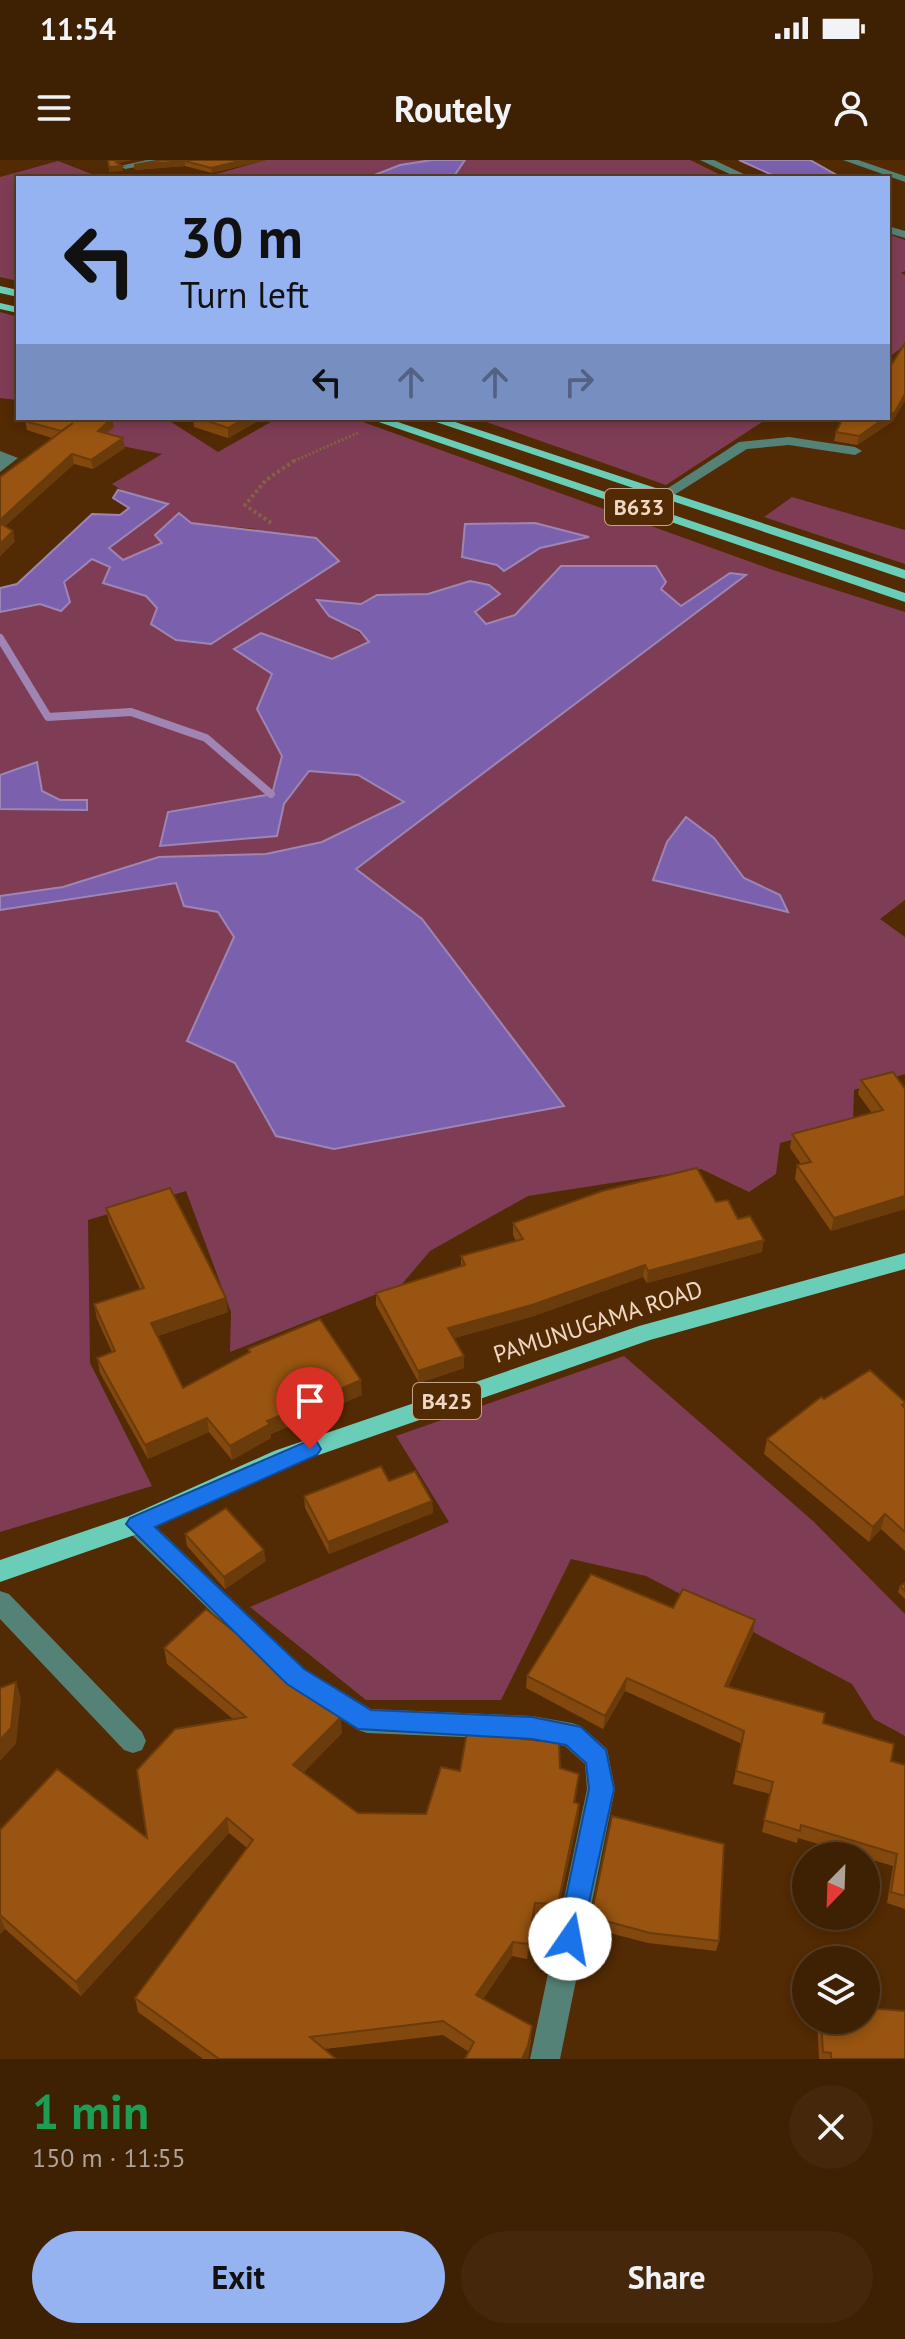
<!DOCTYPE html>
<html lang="en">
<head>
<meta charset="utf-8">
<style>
  body { margin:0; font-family:"PT Sans",sans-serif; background:#45280c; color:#f1f3f6; height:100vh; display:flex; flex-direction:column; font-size:30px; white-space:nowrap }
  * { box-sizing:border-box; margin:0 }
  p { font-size:26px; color:#ada399 }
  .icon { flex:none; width:44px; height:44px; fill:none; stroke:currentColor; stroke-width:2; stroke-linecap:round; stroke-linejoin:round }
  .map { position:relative; height:1899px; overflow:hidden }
  .panel { display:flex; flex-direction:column; background:#3e2002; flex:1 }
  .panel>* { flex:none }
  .top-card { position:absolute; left:16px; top:16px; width:874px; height:244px; border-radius:0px; box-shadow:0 4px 12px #0003,0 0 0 2px #573e24; background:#95b2f1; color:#111; overflow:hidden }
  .needle { width:52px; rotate:203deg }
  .fabs { position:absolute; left:792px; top:1682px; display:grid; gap:16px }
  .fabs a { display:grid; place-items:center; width:88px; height:88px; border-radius:50%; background:#3e2002; box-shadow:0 4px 12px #0003,0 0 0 2px #573e24; font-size:40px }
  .pin { position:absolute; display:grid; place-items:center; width:68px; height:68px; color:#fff; margin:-82px -34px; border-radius:50% 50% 50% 0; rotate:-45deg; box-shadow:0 0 8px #0007 }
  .pin .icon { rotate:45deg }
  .me { position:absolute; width:88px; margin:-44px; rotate:12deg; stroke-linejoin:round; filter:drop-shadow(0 0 6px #0008) }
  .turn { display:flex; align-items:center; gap:28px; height:168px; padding:0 32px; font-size:36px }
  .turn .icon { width:104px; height:104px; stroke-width:2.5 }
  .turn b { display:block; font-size:56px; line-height:68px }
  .lanes { display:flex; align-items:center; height:76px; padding:0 32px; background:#0003; justify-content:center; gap:40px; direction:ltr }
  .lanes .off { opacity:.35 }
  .round { display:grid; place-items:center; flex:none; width:84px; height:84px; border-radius:42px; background:#45280c }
  .summary { display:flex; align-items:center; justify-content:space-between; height:136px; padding:0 32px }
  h1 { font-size:48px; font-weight:600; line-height:60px; color:#1e9e55 }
  .cta { display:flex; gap:16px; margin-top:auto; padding:16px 32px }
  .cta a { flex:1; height:92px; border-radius:48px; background:#95b2f1; color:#111; font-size:32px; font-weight:600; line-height:92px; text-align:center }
  .cta a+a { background:#45280c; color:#f1f3f6 }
  .status { display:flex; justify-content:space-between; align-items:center; height:56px; padding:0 40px; background:#3e2002; direction:ltr }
  .status svg { height:22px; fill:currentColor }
  header { display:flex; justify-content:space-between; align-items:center; height:104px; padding:0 32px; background:#3e2002; font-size:36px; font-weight:600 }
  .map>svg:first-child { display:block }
  .green { fill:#7e3d55 }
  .water { fill:#7b61ad; stroke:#9e85b4; stroke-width:2 }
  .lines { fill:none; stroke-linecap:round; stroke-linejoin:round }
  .stream { stroke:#9e85b4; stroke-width:8 }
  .path-far1 { stroke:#846140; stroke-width:3; stroke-dasharray:2 2; stroke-linecap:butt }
  .path { stroke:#846140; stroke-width:4; stroke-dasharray:3 3; stroke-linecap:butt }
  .minor { fill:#558277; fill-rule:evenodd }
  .major { fill:#6acdb8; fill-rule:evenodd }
  .wall { fill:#83480e }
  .shaded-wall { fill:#6a3b0b }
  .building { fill:#985410; stroke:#6a3b0b; stroke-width:2 }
  .route { fill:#1a73e8; stroke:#114b97; stroke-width:2 }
  .labels { text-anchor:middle; stroke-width:8; stroke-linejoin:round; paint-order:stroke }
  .shield { fill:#522a03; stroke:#c1a48b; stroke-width:2 }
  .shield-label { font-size:22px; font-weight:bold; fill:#f1d8c5 }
  .street-label { font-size:24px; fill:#f1d8c5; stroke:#522a03 }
</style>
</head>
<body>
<div class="status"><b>11:54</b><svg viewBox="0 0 49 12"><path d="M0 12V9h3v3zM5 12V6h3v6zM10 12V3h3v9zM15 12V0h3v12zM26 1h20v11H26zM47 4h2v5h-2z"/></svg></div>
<header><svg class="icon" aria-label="menu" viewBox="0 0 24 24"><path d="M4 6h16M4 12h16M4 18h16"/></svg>Routely<svg class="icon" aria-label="person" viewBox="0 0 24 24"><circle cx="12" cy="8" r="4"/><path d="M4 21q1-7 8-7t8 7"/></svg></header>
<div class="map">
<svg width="905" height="1899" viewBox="0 0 905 1899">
  <rect width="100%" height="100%" fill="#522a03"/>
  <!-- green -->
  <path class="green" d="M266 0H690L727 18H202Z
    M58 1 102 18H18V121L0 117V17Z
    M888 74 905 80V111L901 113 905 115V185L888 198Z
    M0 152 18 157V240L0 238Z
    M112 258H165L218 292 278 258H352L770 409 905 452V740L880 759 905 777V914L854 930 853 964 780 983 776 1014 749 1032 701 1009 528 1036 430 1091 402 1124 230 1192 231 1152 186 1031 88 1060 90 1203 152 1326 0 1372V750L176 723 184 746 218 752 234 777 187 880 235 903 277 976 334 989 387 976 422 759 356 709 744 416 730 413 681 446C643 415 609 407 561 406L515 455 486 464 474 453 500 434 470 421 428 434 377 435 361 444 318 440C334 464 352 461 369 483L331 499 261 473 235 489 273 514 257 549 282 596 271 634 168 652 160 685 276 676 284 644 309 611 358 615 405 642 322 682 266 694 159 697 63 727 0 736V452L40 444 92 399 110 407 104 423 146 436 157 448 151 464 256 369 191 363 155 376 163 383 123 400 109 388 168 344 131 336 112 324 162 294 76 277Z
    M475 258H768L666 325Z
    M792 337 905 370V404L764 357Z
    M624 1196 813 1361 905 1454V1576L874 1559 852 1524 646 1416 571 1399 501 1540H366L250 1447 449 1362 396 1276Z"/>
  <!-- water -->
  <path class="water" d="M432 0H465L454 16 367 18 400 5Z
    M739 0H810L842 18H779Z
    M118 330 168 344 109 388 123 400 162 383 155 375 179 353 191 363 316 378 339 401 211 484 176 480 151 464 157 448 146 436 103 423 110 407 92 399 64 422 70 442 61 451 40 444 0 452V428L17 424 92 354 120 355 129 348 113 338Z
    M535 363 589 377 540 388 504 411 497 405 462 397 465 364Z
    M561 406H656L666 422 661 429 681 446 730 413 746 415 356 709 422 759 564 946 334 989 276 976 235 903 187 881 234 777 218 752 184 746 176 723 0 750V736L63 727 159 697 266 694 322 682 404 642 358 615 309 611 284 644 277 676 160 686 168 652 272 634 282 596 257 549 272 514 234 489 261 473 332 499 369 482 360 471 329 456 317 440 361 444 377 435 428 434 470 421 489 425 500 434 475 452 486 464 515 455Z
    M37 602 42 631 60 640H87V650L0 649V615Z
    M686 657 714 678 744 718 780 735 788 752 653 720 667 682Z"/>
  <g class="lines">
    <!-- stream -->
    <path class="stream" d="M0 478 48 557 131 552 206 578 271 634"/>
    <!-- path-far1 -->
    <path class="path-far1" d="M294 301 360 272"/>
    <!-- path -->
    <path class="path" d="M271 363 245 345 266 320 297 299"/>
    <!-- minor -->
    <path class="minor" d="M147 0H174L125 9 120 6Z
      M700 0H714L752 18H738Z
      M843 0H858L905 16V22Z
      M888 66 905 71V78L888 73Z
      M789 277 855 287 862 291 855 295 789 285 747 289 671 337 659 334 739 282Z
      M0 291 18 298 0 312Z
      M137 1354 146 1357 305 1509 371 1549 532 1556 572 1563 581 1566 607 1589 615 1629 560 1899H530L587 1629 585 1604 565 1586 532 1580 367 1573 358 1570 287 1525 128 1371 125 1364 128 1357Z
      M0 1431 9 1434 142 1572 146 1581 142 1590 133 1593 124 1590 0 1459Z"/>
    <!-- major -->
    <path class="major" d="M0 126 18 130V137L0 133Z
      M0 143 18 147V153L0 149Z
      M367 258H386L905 433V442Z
      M424 258H443L905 410V419Z
      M905 1093V1109L650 1180 290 1305 146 1371 0 1422V1400L129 1356 274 1291 639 1166Z"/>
  </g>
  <!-- wall -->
  <path class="wall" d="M162 0H265L212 13 185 6 135 10 134 5Z
    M905 183V240L893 261 857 285 834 281 836 272 888 258Z
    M112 258 114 267 107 273 125 288 93 309 74 304 5 366 15 381 0 396V317L52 278 27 270 25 261Z
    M193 258H260V260L228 278 194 267Z
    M861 920 905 929V1049L831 1071 795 1019 797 1005 801 1004 790 988 792 974 872 953 858 934Z
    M716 1042 738 1059 762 1092 647 1123 643 1117 531 1157 454 1178 464 1208 419 1223 376 1145V1133L461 1106V1096L516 1081 513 1075V1063Z
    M106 1048 228 1152 158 1176 183 1228 249 1193 248 1189 362 1235 271 1274V1278L232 1300 209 1272 148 1299 100 1213 97 1198 112 1192 97 1159 94 1144 140 1129 109 1062Z
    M824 1239 905 1242V1391L881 1369 869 1382 764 1294 767 1279Z
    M389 1321 432 1341 433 1353 329 1394 305 1348 304 1336Z
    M185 1374 266 1401 225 1429 187 1386Z
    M905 1423V1439L898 1432 900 1426Z
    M673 1448 753 1473 728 1527 823 1563 891 1601 905 1605V1749L887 1743 893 1706 866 1698V1696H860L798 1678 797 1683 762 1672 770 1634 733 1624 742 1584 625 1531 603 1569 526 1528 527 1516Z
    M164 1488 342 1573 303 1613 358 1653 426 1654 460 1611 560 1608 577 1629 575 1642 579 1644 578 1659 556 1759 534 1758 527 1799 512 1796 483 1839 531 1880 528 1899H465L469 1892 443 1875 325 1889 336 1899H203L138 1852 135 1838 247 1688 229 1673 81 1836 5 1769 0 1774V1670L147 1678 233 1559 167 1504Z
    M591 1757 719 1781 716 1791 648 1783 590 1768Z
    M817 1860H866L905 1899H819Z"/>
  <!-- shaded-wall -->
  <path class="shaded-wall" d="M118 0H133L119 3 122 6 123 11 109 12V7Z
    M244 0H265L212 13 211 8Z
    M185 1V6L135 10 134 5Z
    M905 234V240L893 261 857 285 859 276 885 258H888Z
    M112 258 114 267 99 280 98 271Z
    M245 258H260V260L228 278V268Z
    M123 278 125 288 93 309 91 300Z
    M72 294 74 304 0 371V360Z
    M13 371 15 381 0 396V384Z
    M905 1036V1049L831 1071 834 1058Z
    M764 1080 762 1092 647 1123 648 1111Z
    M645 1105 643 1117 531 1157 448 1180V1168Z
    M226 1138 228 1152 154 1177 151 1163Z
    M464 1196V1208L419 1223 418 1211Z
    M361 1220 362 1235 271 1274V1278L232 1300 230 1286 267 1261Z
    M207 1258 209 1272 148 1299 145 1285Z
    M432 1341 433 1353 329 1394 328 1382Z
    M885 1354 881 1369 869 1382 873 1367Z
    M264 1390 266 1401 225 1429 224 1417Z
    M755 1460 753 1473 723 1539 725 1526Z
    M627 1518 625 1531 603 1569 605 1556Z
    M16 1522 21 1538 16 1584 0 1601V1580Z
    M341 1557 342 1573 295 1621 293 1605Z
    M579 1644 578 1659 556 1759 558 1744Z
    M227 1658 229 1673 81 1836 76 1822Z
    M535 1743 534 1758 527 1799 528 1784Z
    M0 1756 5 1769 0 1774Z
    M513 1782 512 1796 476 1849V1835Z
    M532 1866 528 1899H522Z"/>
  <!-- building -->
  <path class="building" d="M108 0H118L116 2 122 6 109 7Z
    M162 0H244L211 8 185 1 134 5Z
    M905 183V234L895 252 888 256V210Z
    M29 258H112L98 271 123 278 91 300 72 294 0 360V317L73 263 61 271 25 261Z
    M199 258H245L228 268Z
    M843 258H885L859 276 836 272Z
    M0 363 13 371 0 384Z
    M893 912 905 929V1036L834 1058 797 1005 811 1002 792 974 883 950 861 920Z
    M697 1008 716 1042 728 1040 738 1059 750 1056 764 1080 648 1111 645 1105 532 1145 448 1168 464 1196 418 1211 376 1133 465 1105 461 1096 523 1079 513 1063 602 1031Z
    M170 1028 226 1138 151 1163 183 1228 250 1192 248 1189 320 1159 361 1220 267 1261 270 1264 230 1286 207 1258 145 1285 97 1198 115 1191 94 1144 144 1128 106 1048Z
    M870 1210 905 1242V1243L902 1245 905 1248V1372L885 1354 873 1367 767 1279 821 1237 824 1239Z
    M381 1306 389 1321 415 1311 432 1341 328 1382 304 1336Z
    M226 1348 264 1390 224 1417 185 1374Z
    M591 1414 673 1448 683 1429 755 1460 725 1526 825 1553 823 1563 894 1584 891 1601 905 1605V1736L891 1732 897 1694 801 1665 800 1671 764 1660 773 1622 736 1611 744 1571 627 1518 605 1556 527 1516Z
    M905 1423V1431L900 1426Z
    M206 1449 341 1557 293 1605 358 1653 426 1654 441 1607 460 1611 467 1572 559 1583 560 1608 579 1614 574 1642 579 1644 558 1744 535 1743 528 1784 513 1782 476 1835 532 1866 528 1886 522 1899H465L474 1882 443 1861 310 1877 336 1899H219L135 1838 253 1680 227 1658 76 1822 0 1755V1670L57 1609 147 1678 137 1610 175 1569 246 1557 164 1488Z
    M16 1522 11 1568 0 1580V1528Z
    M612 1656 724 1684 719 1781 650 1773 591 1757Z
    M866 1848 905 1851V1899H831V1893L823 1892 821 1860H866Z"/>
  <!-- route -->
  <path class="route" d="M310 1280 317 1282 321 1289 317 1295 155 1367 304 1509 371 1550 532 1557 581 1567 606 1590 614 1629 579 1788 570 1792 561 1788 557 1779 589 1629 586 1603 566 1585 532 1579 358 1569 287 1524 126 1364 130 1358Z"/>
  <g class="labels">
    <!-- shield labels -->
    <g class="shield">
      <rect x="605" y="329" width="68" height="36" rx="6"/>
      <rect x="413" y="1223" width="68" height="36" rx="6"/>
    </g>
    <g class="shield-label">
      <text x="639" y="355">B633</text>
      <text x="447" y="1249">B425</text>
    </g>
    <!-- street labels -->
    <g class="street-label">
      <text transform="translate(598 1162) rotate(-18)" y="8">PAMUNUGAMA ROAD</text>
    </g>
  </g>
</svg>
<div class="fabs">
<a><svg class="needle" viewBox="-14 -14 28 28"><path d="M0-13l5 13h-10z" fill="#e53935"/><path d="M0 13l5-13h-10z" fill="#ada399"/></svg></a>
<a><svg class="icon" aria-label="layers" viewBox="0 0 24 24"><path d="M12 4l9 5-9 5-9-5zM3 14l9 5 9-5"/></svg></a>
</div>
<div class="pin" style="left:310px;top:1289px;background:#d93025"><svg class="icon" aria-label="arrive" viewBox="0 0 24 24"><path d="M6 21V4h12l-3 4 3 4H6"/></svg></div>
<svg class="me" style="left:570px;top:1779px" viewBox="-20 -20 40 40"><circle r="19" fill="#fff"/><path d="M0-13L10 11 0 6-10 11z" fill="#1a73e8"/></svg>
<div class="top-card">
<div class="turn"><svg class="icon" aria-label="left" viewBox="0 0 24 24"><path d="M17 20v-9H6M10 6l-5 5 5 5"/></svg><div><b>30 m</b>Turn left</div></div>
<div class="lanes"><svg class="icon" aria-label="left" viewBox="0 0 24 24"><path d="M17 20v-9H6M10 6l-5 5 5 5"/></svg><svg class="icon off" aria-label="ahead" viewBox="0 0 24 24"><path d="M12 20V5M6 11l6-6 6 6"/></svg><svg class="icon off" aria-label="ahead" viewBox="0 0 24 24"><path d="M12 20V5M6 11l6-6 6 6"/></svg><svg class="icon off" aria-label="right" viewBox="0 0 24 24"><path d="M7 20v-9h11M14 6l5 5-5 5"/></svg></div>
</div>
</div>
<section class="panel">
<div class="summary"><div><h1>1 min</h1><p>150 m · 11:55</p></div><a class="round"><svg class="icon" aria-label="close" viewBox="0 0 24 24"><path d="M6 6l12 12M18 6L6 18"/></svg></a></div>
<div class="cta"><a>Exit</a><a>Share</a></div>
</section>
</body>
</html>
